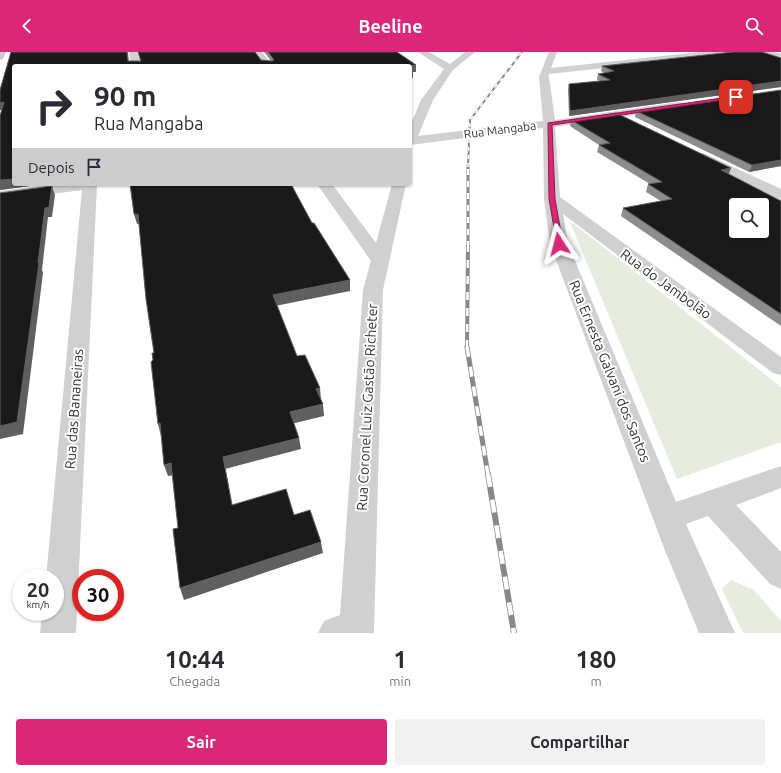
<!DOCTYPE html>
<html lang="pt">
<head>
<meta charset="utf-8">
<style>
  body { margin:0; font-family:Ubuntu,sans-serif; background:#f2f2f3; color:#2b2b33; height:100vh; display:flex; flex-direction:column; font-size:15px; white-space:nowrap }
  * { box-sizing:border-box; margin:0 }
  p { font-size:13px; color:#7c7c81 }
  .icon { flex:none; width:22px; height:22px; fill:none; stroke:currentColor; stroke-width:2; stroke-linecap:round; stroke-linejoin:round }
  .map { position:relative; height:581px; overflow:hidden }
  .side { display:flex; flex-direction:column; background:#fff; flex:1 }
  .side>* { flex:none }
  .guide { position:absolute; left:12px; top:12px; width:400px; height:122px; border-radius:4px; box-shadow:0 1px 3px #0004; background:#fff; color:#2b2b33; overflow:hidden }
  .buttons { position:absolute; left:729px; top:146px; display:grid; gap:8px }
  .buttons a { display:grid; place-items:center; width:40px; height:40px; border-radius:4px; background:#fff; box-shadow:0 1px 3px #0004; font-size:20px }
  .speed { position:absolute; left:12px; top:517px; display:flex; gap:8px; font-size:20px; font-weight:700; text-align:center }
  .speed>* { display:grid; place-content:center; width:52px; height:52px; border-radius:50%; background:#fff; box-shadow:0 1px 3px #0004; line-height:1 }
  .speed small { font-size:10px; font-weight:400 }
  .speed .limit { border:6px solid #d22; background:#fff; color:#111 }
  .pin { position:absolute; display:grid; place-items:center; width:34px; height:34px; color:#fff; margin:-17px; border-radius:8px; box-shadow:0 2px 6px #0006 }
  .me { position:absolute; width:44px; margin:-22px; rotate:351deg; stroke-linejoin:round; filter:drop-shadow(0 0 3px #0008) }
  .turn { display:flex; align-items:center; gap:14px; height:84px; padding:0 16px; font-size:18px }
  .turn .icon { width:52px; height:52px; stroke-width:2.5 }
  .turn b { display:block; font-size:28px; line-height:34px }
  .then { display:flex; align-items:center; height:38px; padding:0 16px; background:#0003; gap:8px; font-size:15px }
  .eta { display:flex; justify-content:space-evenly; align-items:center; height:68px; text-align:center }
  .eta b { font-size:24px; font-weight:700; line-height:28px }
  .cta { display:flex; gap:8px; margin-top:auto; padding:8px 16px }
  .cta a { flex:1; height:46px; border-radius:4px; background:#db2777; color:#fff; font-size:16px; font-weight:700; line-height:46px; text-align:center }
  .cta a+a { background:#f2f2f3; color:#2b2b33 }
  header { display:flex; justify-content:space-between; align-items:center; height:52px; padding:0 16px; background:#db2777; color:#fff; font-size:18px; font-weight:700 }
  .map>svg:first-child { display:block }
  .green { fill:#e6ecdf }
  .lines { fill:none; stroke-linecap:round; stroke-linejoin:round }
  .minor { fill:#d0d0d0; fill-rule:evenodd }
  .rail-far4-casing { stroke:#888; stroke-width:2 }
  .rail-far3-casing { stroke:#888; stroke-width:3 }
  .rail-far2-casing { stroke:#888; stroke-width:4 }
  .rail-far1-casing { stroke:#888; stroke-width:5 }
  .rail-casing { stroke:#888; stroke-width:6 }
  .rail-far4 { stroke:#fff; stroke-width:1.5; stroke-dasharray:4; stroke-linecap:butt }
  .rail-far3 { stroke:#fff; stroke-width:2; stroke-dasharray:6; stroke-linecap:butt }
  .rail-far2 { stroke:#fff; stroke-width:2.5; stroke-dasharray:8; stroke-linecap:butt }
  .rail-far1 { stroke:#fff; stroke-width:3.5; stroke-dasharray:10; stroke-linecap:butt }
  .rail { stroke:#fff; stroke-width:4.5; stroke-dasharray:13; stroke-linecap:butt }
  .wall { fill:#8c8c8c }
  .shaded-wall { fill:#5f5f5f }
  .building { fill:#1a1a1a; stroke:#5f5f5f; fill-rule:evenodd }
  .route { fill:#db2777; stroke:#8e194d }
  .labels { text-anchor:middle; stroke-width:4; stroke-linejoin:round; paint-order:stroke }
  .far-street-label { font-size:12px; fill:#333; stroke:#fff }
  .street-label { font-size:14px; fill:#333; stroke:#fff }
</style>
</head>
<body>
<header><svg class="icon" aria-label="back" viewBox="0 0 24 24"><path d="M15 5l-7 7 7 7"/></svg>Beeline<svg class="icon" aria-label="search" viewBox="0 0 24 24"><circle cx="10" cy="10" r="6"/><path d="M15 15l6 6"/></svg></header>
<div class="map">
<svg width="781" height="581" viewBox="0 0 781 581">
  <rect width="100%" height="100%" fill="#fff"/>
  <!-- green -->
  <path class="green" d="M569 168 781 335V390L677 427Z
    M731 528 754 538 781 569V581H743L722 537Z"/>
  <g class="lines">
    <!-- minor -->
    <path class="minor" d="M0 0H6L3 7 0 8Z
      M129 0H137L141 14H131Z
      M253 0H262L273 14H263Z
      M418 0H429L450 12 465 0H475L453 18 433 48 418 84 543 69 539 25 549 0H557L551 16 700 0H728L724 3 549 22V25L555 68 679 50 683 51 685 53 683 55 679 56 555 75 560 145 781 305V323L773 321 563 162 568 192 676 450 781 414V436L736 453 781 500V537L770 532 708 464 686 472 735 581H699L664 496 550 192 544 147 543 76 410 93V74L421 48 444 17Z
      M760 0H774L781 2V8L761 2Z
      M703 101 781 137V148L698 108 696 105 698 102Z
      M56 132H97L76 581H40L42 560H55V526H46L82 138 0 149V139Z
      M317 132H332L376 191 392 132H406L383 238 374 581H318L324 569 340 563 363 238 371 209Z"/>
    <defs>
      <path id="rail-far4" d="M468 115 470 68 522 0"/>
      <path id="rail-far3" d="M468 195V114"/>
      <path id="rail-far2" d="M467 296 468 194"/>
      <path id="rail-far1" d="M467 295 488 423"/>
      <path id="rail" d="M488 422 514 581"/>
    </defs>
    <!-- rail-far4 casing -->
    <use href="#rail-far4" class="rail-far4-casing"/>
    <!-- rail-far3 casing -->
    <use href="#rail-far3" class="rail-far3-casing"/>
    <!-- rail-far2 casing -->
    <use href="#rail-far2" class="rail-far2-casing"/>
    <!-- rail-far1 casing -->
    <use href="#rail-far1" class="rail-far1-casing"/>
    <!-- rail casing -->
    <use href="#rail" class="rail-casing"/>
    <!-- rail-far4 -->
    <use href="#rail-far4" class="rail-far4"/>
    <!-- rail-far3 -->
    <use href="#rail-far3" class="rail-far3"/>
    <!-- rail-far2 -->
    <use href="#rail-far2" class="rail-far2"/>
    <!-- rail-far1 -->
    <use href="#rail-far1" class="rail-far1"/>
    <!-- rail -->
    <use href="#rail" class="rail"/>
  </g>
  <!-- wall -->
  <path class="wall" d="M11 0H128L129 9H140L138 0H255L261 8 271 9 264 0H397L416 13V20H413V26L410 27V14H14V132H45L0 138V64L2 58H0V38Z
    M781 6V35L569 64 568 38 569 32 600 29 597 28 598 22 605 21 601 19 602 14Z
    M781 38V114L749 120 635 65 636 59Z
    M571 68 729 122 781 149V274L621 164 623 156 661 149 646 140 648 132H650L597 100 599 93 570 74Z"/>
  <!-- shaded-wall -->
  <path class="shaded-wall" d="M416 13V20H413V26L410 27V14Z
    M781 29V35L569 64 570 59Z
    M4 50 7 57 0 58V51Z
    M781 108V114L749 120 752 113Z
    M731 116 728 124 721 118Z
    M14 127V132H45L0 138V128Z
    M52 134 55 143 52 165H48L42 218 43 221 23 382 0 387V374L38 211 45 156Z
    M134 162H138L140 171 137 172Z
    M350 228V239L275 254 273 243Z
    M320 336 321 348 317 349 316 337Z
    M323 352 324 364 291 372 290 360Z
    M160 371 161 384 158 372Z
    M299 386 301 397 225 417 235 465 223 405Z
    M171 411 175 423 168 424 164 413Z
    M321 490 323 501 184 548 180 536Z"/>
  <!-- building -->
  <path class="building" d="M11 0H127L128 9H141L138 0H255L261 8 272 9 274 8 268 0H397L416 13 408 14H14V127L0 128V64L4 50 0 51V38Z
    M733 0H762L781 6V29L570 59 569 32 610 28 598 22 614 19 602 14Z
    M781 38V108L752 113 636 59Z
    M616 61 731 116 721 118 781 149V262L623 156 672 147 648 132 662 130 599 93 610 91 571 68ZM736 153H762V179H736Z
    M130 132H291L312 171H314L350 228 273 243 297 304 305 303 320 336 316 337 323 352 290 360 299 386 223 405 232 453 286 437 294 463 310 458 321 490 180 536 173 477 178 476 171 411 164 413 160 371 158 372 151 310 153 308 152 301H154L146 247 138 162H134Z
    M52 134 49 155 45 156 38 211H39L17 370 0 374V141Z"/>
  <!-- route -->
  <path class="route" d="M736 44 738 46 552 73 555 147 563 192 562 193H557L549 147 548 71Z"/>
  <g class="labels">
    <!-- far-street labels -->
    <g class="far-street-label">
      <text transform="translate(500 78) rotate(-7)" y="4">Rua Mangaba</text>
    </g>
    <!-- street labels -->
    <g class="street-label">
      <text transform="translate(666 232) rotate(36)" y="5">Rua do Jambolão</text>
      <text transform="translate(610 319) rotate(68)" y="5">Rua Ernesta Galvani dos Santos</text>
      <text transform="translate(367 355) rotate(-87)" y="5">Rua Coronel Luiz Gastão Richeter</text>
      <text transform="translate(74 357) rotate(-86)" y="5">Rua das Bananeiras</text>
    </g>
  </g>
</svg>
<div class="buttons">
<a><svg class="icon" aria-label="search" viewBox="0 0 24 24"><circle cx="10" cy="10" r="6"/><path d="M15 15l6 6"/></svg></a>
</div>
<div class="speed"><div>20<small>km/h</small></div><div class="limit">30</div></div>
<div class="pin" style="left:736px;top:45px;background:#d93025"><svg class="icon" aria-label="arrive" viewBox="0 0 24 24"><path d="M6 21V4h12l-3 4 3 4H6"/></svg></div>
<svg class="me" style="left:559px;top:192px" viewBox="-20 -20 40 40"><path d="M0-17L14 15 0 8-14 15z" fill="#db2777" stroke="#fff" stroke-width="4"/></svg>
<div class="guide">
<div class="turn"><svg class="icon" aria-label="right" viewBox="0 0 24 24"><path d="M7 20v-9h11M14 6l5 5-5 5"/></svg><div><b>90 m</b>Rua Mangaba</div></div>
<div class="then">Depois<svg class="icon" aria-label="arrive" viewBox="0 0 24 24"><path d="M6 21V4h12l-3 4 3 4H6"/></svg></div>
</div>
</div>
<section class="side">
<div class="eta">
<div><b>10:44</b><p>Chegada</p></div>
<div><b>1</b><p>min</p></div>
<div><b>180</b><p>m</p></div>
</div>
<div class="cta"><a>Sair</a><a>Compartilhar</a></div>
</section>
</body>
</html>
